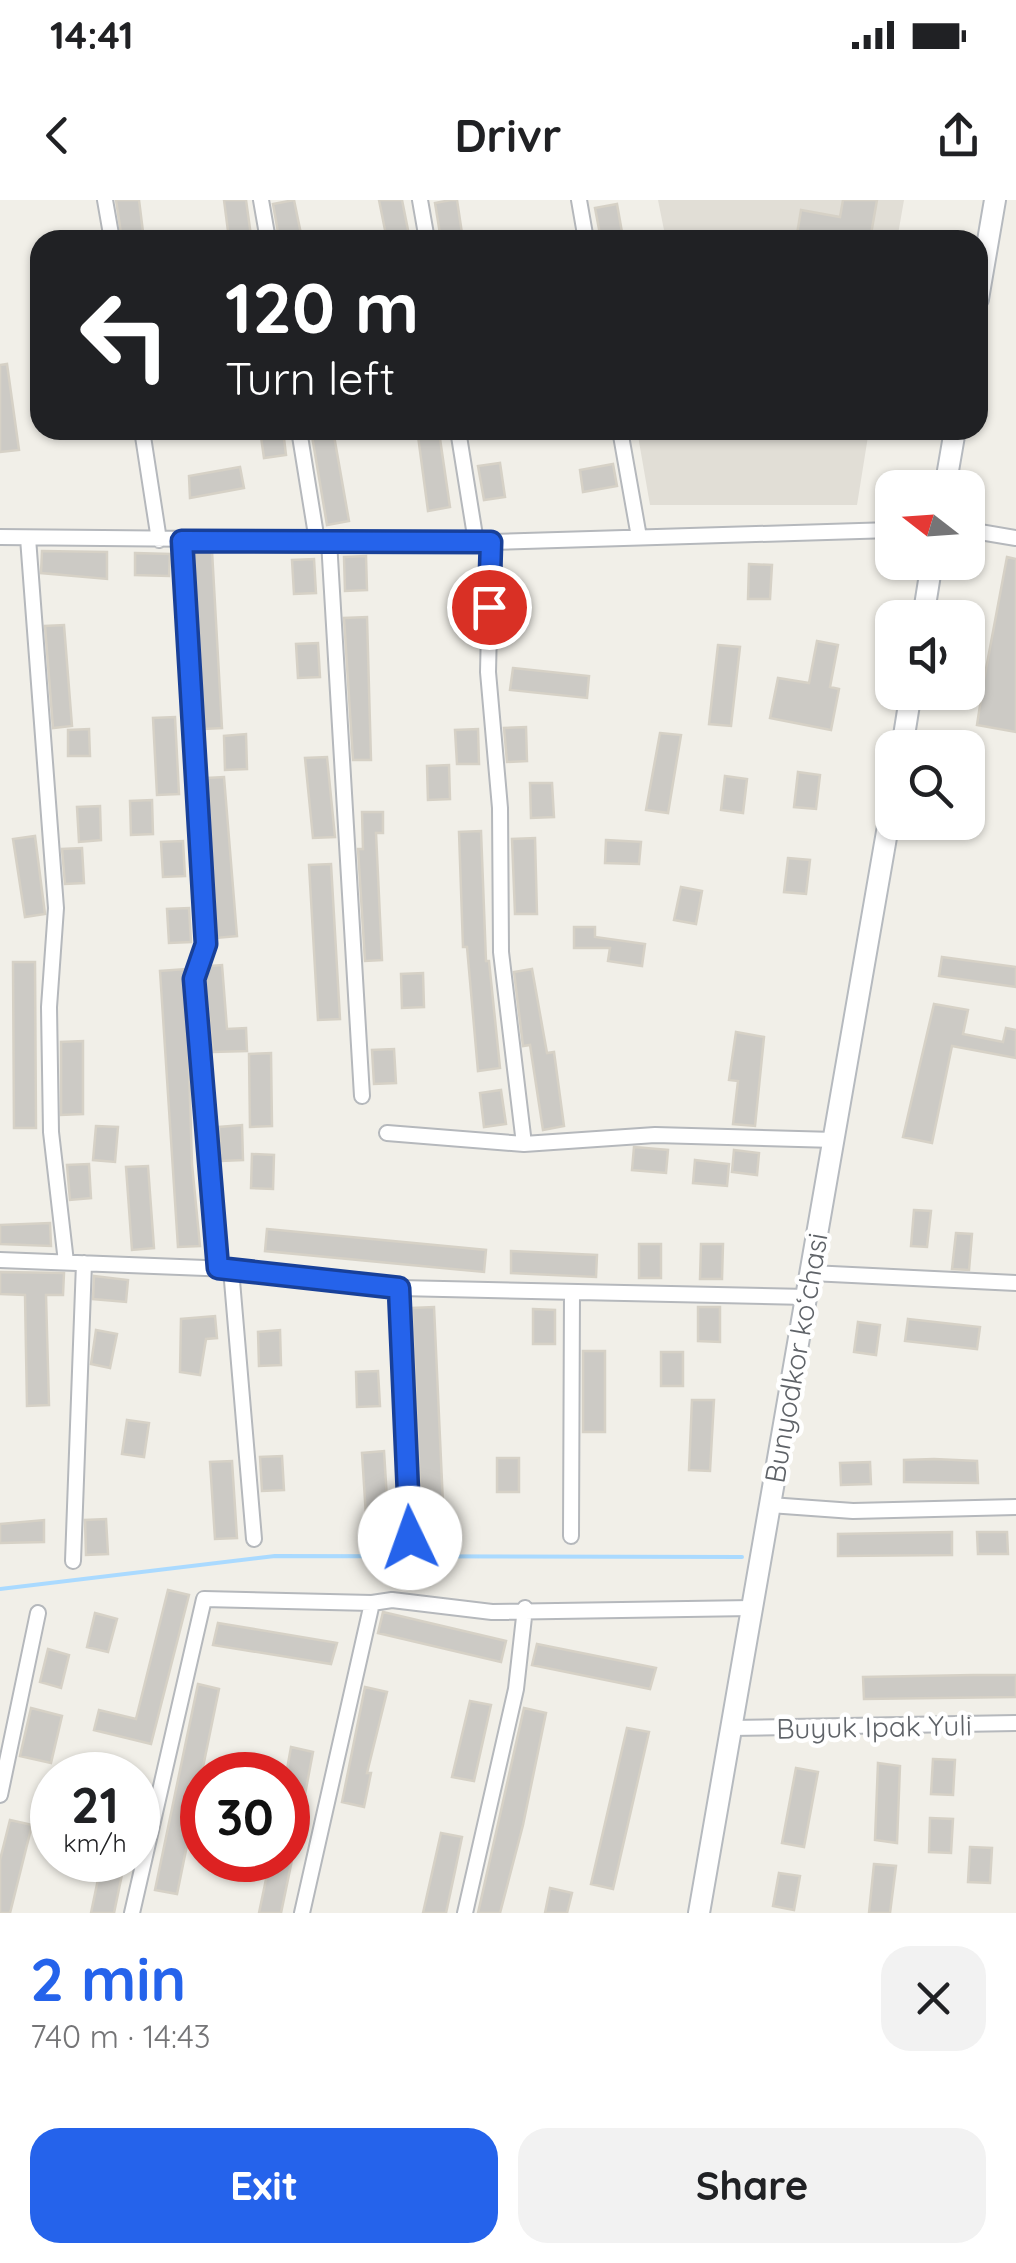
<!DOCTYPE html>
<html lang="en">
<head>
<meta charset="utf-8">
<style>
  body { margin:0; font-family:Quicksand,sans-serif; background:#f2f2f2; color:#202124; height:100vh; display:flex; flex-direction:column; font-size:38px; white-space:nowrap }
  * { box-sizing:border-box; margin:0 }
  p { font-size:32px; color:#757577 }
  .icon { flex:none; width:55px; height:55px; fill:none; stroke:currentColor; stroke-width:2; stroke-linecap:round; stroke-linejoin:round }
  .map { position:relative; height:1713px; overflow:hidden }
  .drawer { display:flex; flex-direction:column; background:#fff; flex:1 }
  .drawer>* { flex:none }
  .banner { position:absolute; left:30px; top:30px; width:958px; height:210px; border-radius:30px; box-shadow:0 2px 8px #0004; background:#202124; color:#fff; overflow:hidden }
  .needle { width:65px; rotate:287deg }
  .tools { position:absolute; left:875px; top:270px; display:grid; gap:20px }
  .tools a { display:grid; place-items:center; width:110px; height:110px; border-radius:20px; background:#fff; box-shadow:0 2px 8px #0004; font-size:50px }
  .speed { position:absolute; left:30px; top:1552px; display:flex; gap:20px; font-size:50px; font-weight:700; text-align:center }
  .speed>* { display:grid; place-content:center; width:130px; height:130px; border-radius:50%; background:#fff; box-shadow:0 2px 8px #0004; line-height:1 }
  .speed small { font-size:25px; font-weight:400 }
  .speed .limit { border:15px solid #d22; background:#fff; color:#111 }
  .pin { position:absolute; display:grid; place-items:center; width:85px; height:85px; color:#fff; margin:-42px; border:5px solid #fff; border-radius:50%; box-shadow:0 2px 10px #0007 }
  .me { position:absolute; width:110px; margin:-55px; rotate:357deg; stroke-linejoin:round; filter:drop-shadow(0 0 8px #0008) }
  .turn { display:flex; align-items:center; gap:35px; height:210px; padding:0 30px; font-size:45px }
  .turn .icon { width:130px; height:130px; stroke-width:2.5 }
  .turn b { display:block; font-size:70px; line-height:85px }
  .round { display:grid; place-items:center; flex:none; width:105px; height:105px; border-radius:30px; background:#f2f2f2 }
  .summary { display:flex; align-items:center; justify-content:space-between; height:170px; padding:0 30px }
  h1 { font-size:60px; font-weight:700; line-height:75px; color:#2563eb }
  .button { display:flex; gap:20px; margin-top:auto; padding:20px 30px }
  .button a { flex:1; height:115px; border-radius:30px; background:#2563eb; color:#fff; font-size:40px; font-weight:700; line-height:115px; text-align:center }
  .button a+a { background:#f2f2f2; color:#202124 }
  .status { display:flex; justify-content:space-between; align-items:center; height:70px; padding:0 50px; background:#fff; direction:ltr }
  .status svg { height:28px; fill:currentColor }
  header { display:flex; justify-content:space-between; align-items:center; height:130px; padding:0 30px; background:#fff; font-size:45px; font-weight:700 }
  .map>svg:first-child { display:block }
  .education { fill:#e1ded6 }
  .lines { fill:none; stroke-linecap:round; stroke-linejoin:round }
  .stream { stroke:#aadaff; stroke-width:4 }
  .building { fill:#cccac5; stroke:#d6d1c6; stroke-width:2.5 }
  .street-casing { stroke:#b5b8bc; stroke-width:18 }
  .secondary-casing { stroke:#b6babf; stroke-width:24 }
  .street { stroke:#fff; stroke-width:14 }
  .secondary { stroke:#fff; stroke-width:20 }
  .route-casing { stroke:#184099; stroke-width:25 }
  .route { stroke:#2563eb; stroke-width:18 }
  .labels { text-anchor:middle; stroke-width:9; stroke-linejoin:round; paint-order:stroke }
  .street-label { font-size:28px; fill:#5f6368; stroke:#fff }
</style>
</head>
<body>
<div class="status"><b>14:41</b><svg viewBox="0 0 49 12"><path d="M0 12V9h3v3zM5 12V6h3v6zM10 12V3h3v9zM15 12V0h3v12zM26 1h20v11H26zM47 4h2v5h-2z"/></svg></div>
<header><svg class="icon" aria-label="back" viewBox="0 0 24 24"><path d="M15 5l-7 7 7 7"/></svg>Drivr<svg class="icon" aria-label="share" viewBox="0 0 24 24"><path d="M12 15V3M7 8l5-5 5 5M5 13v7h14v-7"/></svg></header>
<div class="map">
<svg width="1016" height="1713" viewBox="0 0 1016 1713">
  <rect width="100%" height="100%" fill="#f1efe8"/>
  <!-- education -->
  <path class="education" d="M658 0H904L897 40H666Z
    M637 230H869L857 305H650Z"/>
  <g class="lines">
    <!-- stream -->
    <path class="stream" d="M0 1389 275 1356 742 1357"/>
  </g>
  <!-- building -->
  <path class="building" d="M116 0H139L144 40H122Z
    M224 0H246L251 36 229 39Z
    M294 0 301 34 279 38 273 4Z
    M379 0H402L410 40H387Z
    M451 0H457L463 40H441L435 3Z
    M843 0H877L870 40H796L801 10 840 17Z
    M617 4 623 38 601 40 595 8Z
    M7 164 19 250 0 252V165Z
    M260 230H283L286 255 264 258Z
    M311 230H333L349 321 327 325Z
    M439 232 450 307 428 311 418 236Z
    M500 263 505 297 484 300 478 266Z
    M613 264 617 286 583 292 580 270Z
    M240 267 244 288 190 298 189 276Z
    M42 351 107 352V379L41 373Z
    M193 351H212L222 528 204 529Z
    M135 353 170 354 169 376 135 375Z
    M366 356 367 390 345 391 344 357Z
    M1007 357 1016 359V532L977 525 981 499 968 496V482L983 485Z
    M314 359 316 393 294 394 292 360Z
    M749 364 772 365 770 399H748Z
    M367 417 371 560H353L344 418Z
    M64 425 72 526 53 528 45 426Z
    M817 441 838 445 830 487 839 489 831 530 770 518 778 478 809 483Z
    M318 443 320 477 298 478 296 444Z
    M718 445 740 447 731 526 709 524Z
    M513 468 589 476 587 498 510 490Z
    M175 517 179 594 157 595 153 518Z
    M526 527 527 561 507 562 504 528Z
    M89 529 90 556H68V530Z
    M478 529 479 564H457L455 530Z
    M660 533 681 535 668 613 646 610Z
    M246 534 247 569 225 570 224 536Z
    M327 557 335 637 313 638 305 558Z
    M449 565 450 599 428 600 427 566Z
    M798 572 820 575 816 609 794 607Z
    M725 576 747 579 743 613 721 610Z
    M224 577 237 736 216 738 207 578Z
    M530 583H552L554 617 531 618Z
    M152 600 153 634 131 635 130 601Z
    M100 606 101 640 79 642 77 607Z
    M362 612H383V633H376L382 760 365 761 358 649H363Z
    M481 631 486 761H489L500 868 478 871 467 747H463L459 632Z
    M35 636 45 714 25 717 13 639Z
    M535 638 537 714H515L512 639Z
    M606 640 641 642 639 664 605 663Z
    M183 641 185 676 163 677 161 642Z
    M82 648 84 683 65 684 62 649Z
    M788 658 810 660 806 694 784 692Z
    M331 664 340 819 318 820 309 665Z
    M681 687 702 691 696 724 674 720Z
    M189 708 191 742 169 743 167 709Z
    M574 727H595V737L645 744 642 766 608 761 610 748H574Z
    M942 757 1016 767V787L939 776Z
    M13 762H35L36 928H14Z
    M222 765 227 829 246 828 247 851 213 852 205 780 210 766Z
    M186 769 192 964 200 1046 178 1047 160 771Z
    M532 769 547 853 554 852 564 926 543 930 530 845 523 846 514 772Z
    M423 773 424 807 402 808 401 774Z
    M934 804 968 810 963 834 1003 842 1006 828 1016 830V858L952 846 932 943 903 937Z
    M736 832 764 837 755 926 733 924 738 881 729 880Z
    M83 841V914L61 915V842Z
    M394 849 396 883 374 884 372 850Z
    M271 853 272 926 250 927 249 854Z
    M501 890 506 924 484 927 480 893Z
    M242 925 243 960 221 961 219 927Z
    M96 926 118 927 115 962 93 960Z
    M634 947 668 950 666 973 632 970Z
    M734 950 759 953 757 975 732 972Z
    M252 954 274 955 273 989 251 988Z
    M695 960 729 964 727 986 693 983Z
    M89 964 91 998 70 1000 67 965Z
    M148 966 154 1048 132 1050 126 967Z
    M914 1010 931 1011 927 1047 911 1046Z
    M50 1023 51 1046 0 1044V1025Z
    M267 1029 486 1050 484 1072 265 1051Z
    M956 1033 972 1034 969 1070 952 1069Z
    M639 1044H661V1078H639Z
    M701 1044H723L722 1079H700Z
    M511 1051 597 1055 596 1077 511 1073Z
    M0 1072 64 1073 63 1095H46L49 1205 27 1206 25 1095 0 1094Z
    M94 1076 128 1080 126 1102 93 1099Z
    M434 1107 444 1326H422L412 1108Z
    M698 1107H720V1142L698 1141Z
    M533 1109 555 1110V1144H533Z
    M215 1116 217 1138 206 1139 200 1175 180 1172 181 1119Z
    M908 1119 980 1127 977 1149 905 1141Z
    M858 1122 880 1125 876 1155 854 1152Z
    M96 1130 117 1134 110 1168 91 1164Z
    M280 1130 281 1165 259 1166 258 1132Z
    M583 1151H605V1232H583Z
    M661 1152H683V1186H661Z
    M378 1171 380 1206 357 1207 356 1172Z
    M692 1200H714L710 1271 689 1270Z
    M127 1220 149 1223 144 1257 122 1254Z
    M384 1251 389 1331 367 1332 362 1253Z
    M282 1256 284 1290 262 1291 260 1257Z
    M497 1258H519V1292H497Z
    M934 1259 977 1261 978 1283 904 1282V1260Z
    M232 1261 237 1338 215 1339 210 1262Z
    M870 1262 871 1284 841 1285 840 1263Z
    M106 1319 108 1354 86 1355 85 1320Z
    M44 1320V1342L0 1343V1324Z
    M952 1332V1355L838 1356V1334Z
    M977 1332H1007L1008 1354H978Z
    M168 1390 189 1395 151 1544 94 1530 99 1510 136 1519Z
    M383 1412 506 1441 501 1462 378 1433Z
    M95 1413 117 1419 108 1452 87 1447Z
    M218 1423 337 1443 331 1464 213 1445Z
    M537 1444 656 1468 650 1489 532 1465Z
    M48 1449 69 1455 61 1488 40 1482Z
    M974 1475H1016V1497L864 1499 863 1477Z
    M198 1484 219 1489 177 1694 155 1690Z
    M365 1487 387 1492 367 1573H371L364 1607 342 1602Z
    M470 1501 491 1505 474 1581 452 1577Z
    M31 1508 62 1516 51 1563 20 1556Z
    M524 1508 546 1513 523 1625 500 1713H478Z
    M627 1528 649 1532 613 1689 591 1684Z
    M291 1547 313 1552 293 1658H288L286 1575Z
    M933 1559 955 1560 953 1595 931 1594Z
    M878 1563 900 1566 897 1643 875 1640Z
    M796 1568 818 1572 804 1647 782 1643Z
    M930 1618 953 1619 951 1653 929 1652Z
    M10 1620 32 1625 10 1713H0V1660Z
    M441 1633 462 1637 455 1671 446 1713H423Z
    M970 1647 992 1648 990 1683 968 1682Z
    M102 1660H125L114 1713H91Z
    M270 1660H292L281 1713H259Z
    M874 1664 896 1666 890 1713H869Z
    M779 1673 800 1676 794 1710 773 1706Z
    M550 1688 572 1693 567 1713H545Z"/>
  <g class="lines">
    <defs>
      <path id="street" d="M105 0 112 40
        M261 0 268 40
        M420 0 427 40
        M579 0 586 40
        M142 230 159 340
        M299 230 317 341
        M458 230 476 342
        M620 230 639 337
        M968 330 1016 338
        M0 337 491 342 892 330
        M28 338 56 708 49 807 51 932 66 1062
        M182 341 206 743 194 779 219 1068
        M329 341 362 896
        M491 342 488 472 500 608 501 752 524 944
        M387 933 524 944 655 935 835 940
        M0 1060 231 1069 399 1088 807 1097
        M231 1069 254 1339
        M811 1073 1016 1083
        M399 1088 410 1338
        M770 1305 853 1311 1016 1307
        M571 1336 572 1092
        M73 1361 84 1063
        M731 1528 1016 1523
        M0 1595 38 1413
        M132 1713 204 1399 372 1403 392 1400 492 1412 752 1408
        M302 1713 372 1403
        M465 1713 516 1489 525 1408"/>
      <path id="secondary" d="M978 99 995 0
        M945 288 955 230
        M923 418 932 362
        M902 548 911 492
        M699 1713 892 603"/>
    </defs>
    <!-- street casing -->
    <use href="#street" class="street-casing"/>
    <!-- secondary casing -->
    <use href="#secondary" class="secondary-casing"/>
    <!-- street -->
    <use href="#street" class="street"/>
    <!-- secondary -->
    <use href="#secondary" class="secondary"/>
  </g>
  <g class="lines">
    <defs>
      <path id="route" d="M410 1338 399 1088 218 1068 194 779 206 744 182 341 491 342 489 407"/>
    </defs>
    <!-- route casing -->
    <use href="#route" class="route-casing"/>
    <!-- route -->
    <use href="#route" class="route"/>
  </g>
  <g class="labels">
    <!-- street labels -->
    <g class="street-label">
      <text transform="translate(796 1158) rotate(-80)" y="10">Bunyodkor koʻchasi</text>
      <text transform="translate(874 1527) rotate(-1)" y="10">Buyuk Ipak Yuli</text>
    </g>
  </g>
</svg>
<div class="tools">
<a><svg class="needle" viewBox="-14 -14 28 28"><path d="M0-13l5 13h-10z" fill="#e53935"/><path d="M0 13l5-13h-10z" fill="#757577"/></svg></a>
<a><svg class="icon" aria-label="sound" viewBox="0 0 24 24"><path d="M4 9h4l5-4v14l-5-4H4zM17 9q2 3 0 6"/></svg></a>
<a><svg class="icon" aria-label="search" viewBox="0 0 24 24"><circle cx="10" cy="10" r="6"/><path d="M15 15l6 6"/></svg></a>
</div>
<div class="speed"><div>21<small>km/h</small></div><div class="limit">30</div></div>
<div class="pin" style="left:489px;top:407px;background:#d93025"><svg class="icon" aria-label="arrive" viewBox="0 0 24 24"><path d="M6 21V4h12l-3 4 3 4H6"/></svg></div>
<svg class="me" style="left:410px;top:1338px" viewBox="-20 -20 40 40"><circle r="19" fill="#fff"/><path d="M0-13L10 11 0 6-10 11z" fill="#2563eb"/></svg>
<div class="banner">
<div class="turn"><svg class="icon" aria-label="left" viewBox="0 0 24 24"><path d="M17 20v-9H6M10 6l-5 5 5 5"/></svg><div><b>120 m</b>Turn left</div></div>
</div>
</div>
<section class="drawer">
<div class="summary"><div><h1>2 min</h1><p>740 m · 14:43</p></div><a class="round"><svg class="icon" aria-label="close" viewBox="0 0 24 24"><path d="M6 6l12 12M18 6L6 18"/></svg></a></div>
<div class="button"><a>Exit</a><a>Share</a></div>
</section>
</body>
</html>
